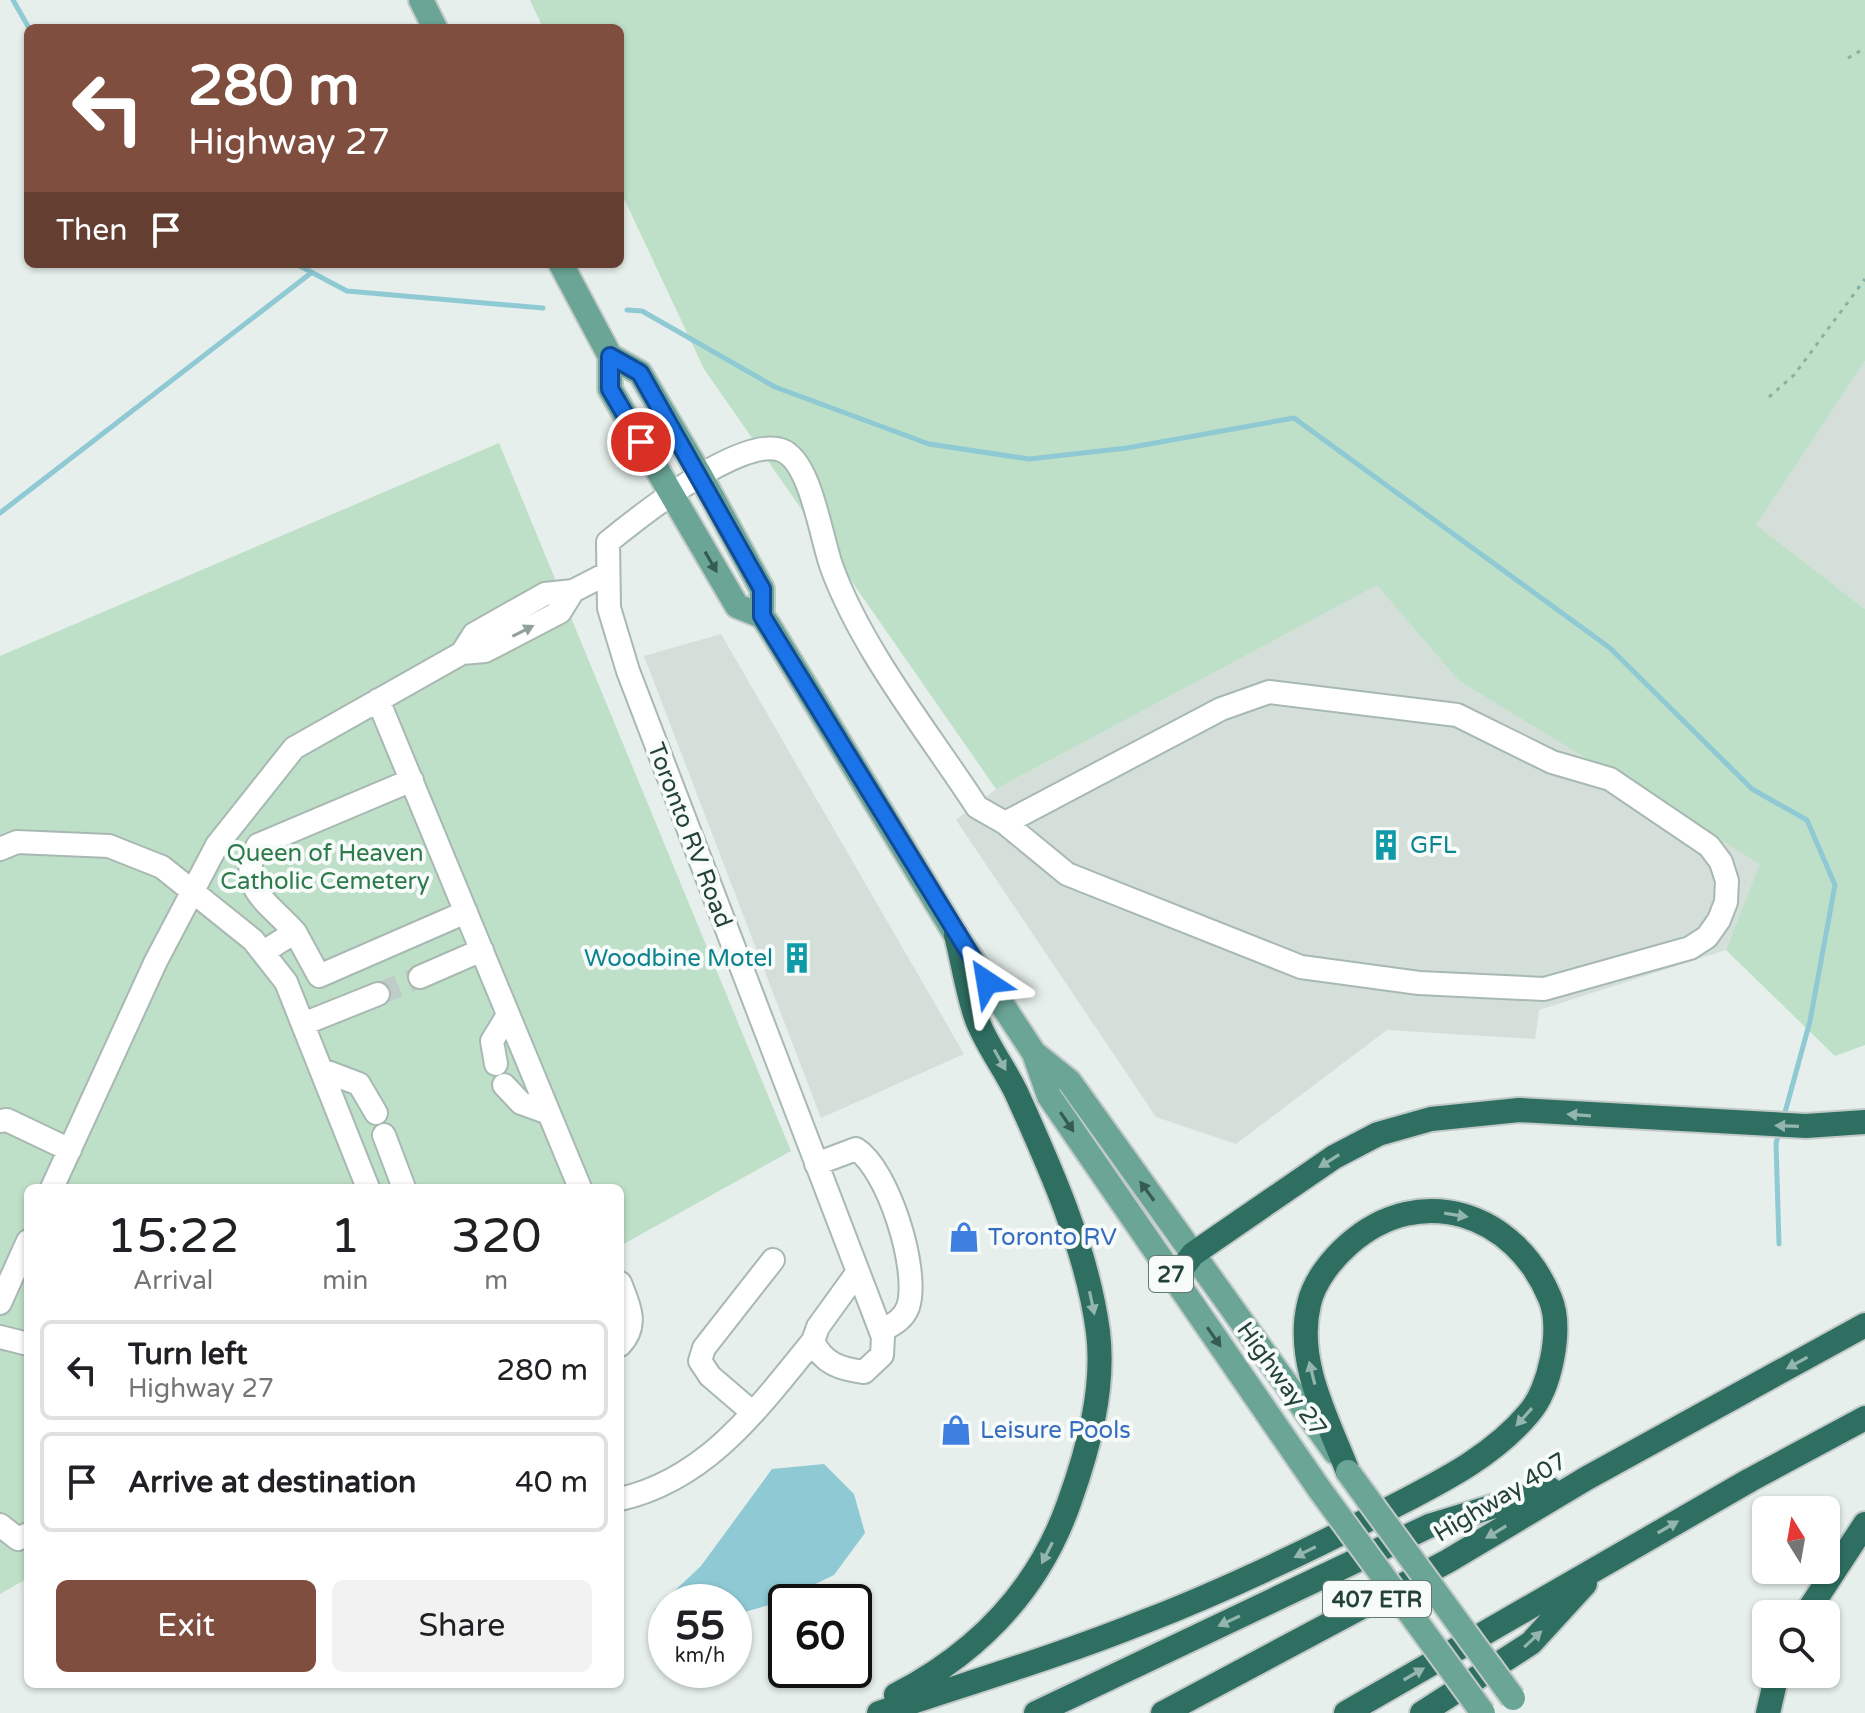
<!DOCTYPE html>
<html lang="en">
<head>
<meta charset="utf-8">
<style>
  body { margin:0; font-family:"Varela Round",sans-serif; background:#f2f2f2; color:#202124; height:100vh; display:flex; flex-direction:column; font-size:30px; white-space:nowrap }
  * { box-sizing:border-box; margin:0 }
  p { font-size:26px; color:#757577 }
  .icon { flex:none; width:44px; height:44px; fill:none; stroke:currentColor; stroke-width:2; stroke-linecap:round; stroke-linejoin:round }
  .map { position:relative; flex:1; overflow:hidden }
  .panel { position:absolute; left:24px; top:1184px; width:600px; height:504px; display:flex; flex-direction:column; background:#fff; border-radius:12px; box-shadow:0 2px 6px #0004 }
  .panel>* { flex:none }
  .hud { position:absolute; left:24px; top:24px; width:600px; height:244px; border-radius:12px; box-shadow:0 2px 6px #0004; background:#7f4e3f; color:#fff; overflow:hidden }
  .needle { width:52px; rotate:349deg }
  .fabs { position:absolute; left:1752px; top:1496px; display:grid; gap:16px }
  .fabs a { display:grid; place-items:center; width:88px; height:88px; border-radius:12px; background:#fff; box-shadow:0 2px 6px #0004; font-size:40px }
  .speed { position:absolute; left:648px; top:1584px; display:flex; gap:16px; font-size:40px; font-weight:700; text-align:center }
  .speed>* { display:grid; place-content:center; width:104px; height:104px; border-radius:50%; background:#fff; box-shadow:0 2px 6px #0004; line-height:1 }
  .speed small { font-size:20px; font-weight:400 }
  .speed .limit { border:4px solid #111; border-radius:12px; background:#fff; color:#111 }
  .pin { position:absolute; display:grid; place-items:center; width:68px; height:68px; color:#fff; margin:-34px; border:4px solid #fff; border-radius:50%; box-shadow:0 2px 8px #0007 }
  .me { position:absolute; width:88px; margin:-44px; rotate:327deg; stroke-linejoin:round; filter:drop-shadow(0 0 6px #0008) }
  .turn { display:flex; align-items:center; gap:28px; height:168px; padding:0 32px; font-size:36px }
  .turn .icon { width:104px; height:104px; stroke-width:2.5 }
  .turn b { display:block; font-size:56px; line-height:68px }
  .then { display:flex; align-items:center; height:76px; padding:0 32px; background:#0003; gap:16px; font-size:30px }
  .eta { display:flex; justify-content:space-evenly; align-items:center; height:136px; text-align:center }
  .eta b { font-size:48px; font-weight:600; line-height:56px }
  .button { display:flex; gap:16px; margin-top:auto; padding:16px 32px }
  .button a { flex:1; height:92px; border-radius:12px; background:#7f4e3f; color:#fff; font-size:32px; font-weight:600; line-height:92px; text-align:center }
  .button a+a { background:#f2f2f2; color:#202124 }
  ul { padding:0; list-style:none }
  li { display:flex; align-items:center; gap:24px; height:100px; margin:0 16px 12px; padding:0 16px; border:4px solid #e0e0e0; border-radius:12px }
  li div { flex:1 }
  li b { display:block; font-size:30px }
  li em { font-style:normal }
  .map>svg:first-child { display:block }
  .built { fill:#d4dfda }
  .green { fill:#bfe0c8 }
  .water { fill:#8ec9d4 }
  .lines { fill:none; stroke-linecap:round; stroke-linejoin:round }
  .stream { stroke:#8ec9d4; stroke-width:5 }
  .minor-tunnel { stroke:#bfccc8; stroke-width:22; stroke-dasharray:22 11; stroke-linecap:butt }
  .minor-casing { stroke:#a8b8b2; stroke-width:26 }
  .major-casing { stroke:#c2cac8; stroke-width:28 }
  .highway-casing { stroke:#c2cac8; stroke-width:28 }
  .path { stroke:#86b3a5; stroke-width:3; stroke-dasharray:4 6; stroke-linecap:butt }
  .minor { stroke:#fff; stroke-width:22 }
  .major { stroke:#6aa596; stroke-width:24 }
  .highway { stroke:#2f6f62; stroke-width:24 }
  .major-bridge-casing { stroke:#c2cac8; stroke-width:28; stroke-linecap:butt }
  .major-bridge { stroke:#6aa596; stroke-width:24 }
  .oneway { fill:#365b51 }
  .oneway2 { fill:#92a09c }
  .oneway3 { fill:#93b5ae }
  .route-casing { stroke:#114b97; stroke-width:20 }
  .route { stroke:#1a73e8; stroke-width:14 }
  .labels { text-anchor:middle; stroke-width:8; stroke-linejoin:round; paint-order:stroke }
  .shield { fill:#f7fbf9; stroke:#637a73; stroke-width:2 }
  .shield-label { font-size:22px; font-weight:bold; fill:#24423a }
  .street-label { font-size:24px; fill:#24423a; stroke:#f7fbf9 }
  .culture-label { font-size:24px; fill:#0d838f; stroke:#f7fbf9; text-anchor:start }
  .park-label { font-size:24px; fill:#2d7a4b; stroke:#f7fbf9 }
  .shop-label { font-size:24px; fill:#366cbe; stroke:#f7fbf9; text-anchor:start }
</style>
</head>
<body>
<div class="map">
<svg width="1865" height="1713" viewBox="0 0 1865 1713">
  <rect width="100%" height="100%" fill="#e6efeb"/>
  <!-- built -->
  <path class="built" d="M1865 361V609L1755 525Z
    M1377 584 1459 681 1761 864 1726 950 1539 1010 1535 1039 1387 1030 1236 1144 1156 1117 956 820 996 789Z
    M721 634 964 1054 821 1118 644 656Z"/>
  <!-- green -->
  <path class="green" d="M530 0H1865V361L1756 525 1865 609V1045L1835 1056 1726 950 1760 864 1459 681 1377 585 996 789 704 369 620 190V28H543Z
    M499 443 791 1151 620 1246V1188H28V1578L0 1594V656Z"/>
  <!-- water -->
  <path class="water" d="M824 1464 854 1494 865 1533 834 1575 776 1603 734 1615V1602H666V1634L654 1626V1610L701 1566 772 1469Z"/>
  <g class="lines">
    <!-- stream -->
    <path class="stream" d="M13 0 29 28
      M296 264 347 291 543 308
      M627 310 642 311 775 387 929 444 1029 459 1127 448 1294 418 1610 648 1752 789 1807 820 1835 885 1810 1021 1784 1116
      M0 513 311 273
      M1779 1244 1776 1143 1779 1133"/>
    <!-- minor-tunnel -->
    <path class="minor-tunnel" d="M378 994 420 977"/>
    <defs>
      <path id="minor" d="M462 653 474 634 545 594 573 591 608 573
        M378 700 580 1188
        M0 849 17 842 109 846 162 867 253 940 286 982 368 1188
        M295 932 319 976 466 912
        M265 951 295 932C268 902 235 886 258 845L412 780
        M420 977 482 950
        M303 1024 378 994
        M496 1064 492 1041 508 1015
        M322 1070 359 1084 376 1113
        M504 1085 521 1103 546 1112
        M0 1121 7 1120 70 1150
        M384 1135 404 1188
        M816 1164 856 1149C888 1169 920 1270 908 1307 903 1320 892 1325 881 1331
        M52 1188 156 961 217 845 294 748 462 653 485 651 560 612 573 591
        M857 1273 818 1327 813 1341C823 1364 841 1369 864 1372L882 1355 883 1337 628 671 609 608 608 542C640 516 740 436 781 450 811 460 821 539 832 568 863 652 929 733 977 807L1005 823 1067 874 1301 967 1419 983 1544 989 1690 948 1707 937 1719 920 1726 902 1727 881 1721 862 1709 846 1610 779 1552 762 1457 715 1269 692 1221 709 1005 823
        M620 1283C629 1305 639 1325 620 1345
        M0 1303 28 1241
        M0 1337 28 1344
        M752 1412 710 1376 700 1361 704 1348 773 1260
        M620 1499C708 1479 759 1407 813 1341
        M0 1525 18 1539 28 1534"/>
      <path id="major" d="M421 0 435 28
        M561 264 610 356V389L737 606 762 616 769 626 956 935 1034 1053 1049 1096 1320 1490
        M610 356 640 373 700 475 762 589V616
        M1034 1053 1069 1081 1335 1452"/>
      <path id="highway" d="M1174 1279 1193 1254 1334 1157 1378 1134 1431 1119 1519 1110 1806 1126 1865 1122
        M1806 1614 1865 1524
        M896 1695C977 1653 1038 1591 1069 1503 1088 1450 1105 1389 1098 1332 1087 1249 1050 1167 1016 1092 1004 1067 985 1043 976 1017 967 991 963 962 956 935
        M879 1713C968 1683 1059 1656 1146 1621 1226 1590 1303 1553 1379 1514 1432 1486 1490 1460 1529 1413 1550 1389 1563 1329 1550 1298 1515 1213 1421 1181 1349 1244 1332 1259 1314 1281 1309 1304 1295 1362 1328 1420 1348 1472
        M1036 1713 1429 1526 1550 1489
        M1163 1713 1448 1561 1587 1478 1865 1325
        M1346 1713 1750 1480 1865 1418
        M1422 1713 1531 1643 1585 1584
        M1768 1713 1777 1674"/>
    </defs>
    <!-- minor casing -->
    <use href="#minor" class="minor-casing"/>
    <!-- major casing -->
    <use href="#major" class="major-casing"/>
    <!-- highway casing -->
    <use href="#highway" class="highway-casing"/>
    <!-- path -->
    <path class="path" d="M1848 58 1865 48
      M1769 397 1794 375 1865 279"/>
    <!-- minor -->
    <use href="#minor" class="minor"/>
    <!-- major -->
    <use href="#major" class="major"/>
    <!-- highway -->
    <use href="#highway" class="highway"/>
    <defs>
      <path id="major-bridge" d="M1348 1472 1513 1698
        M1320 1490 1483 1713"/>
    </defs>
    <!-- major-bridge casing -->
    <use href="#major-bridge" class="major-bridge-casing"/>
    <!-- major-bridge -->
    <use href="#major-bridge" class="major-bridge"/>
  </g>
  <!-- one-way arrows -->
  <defs><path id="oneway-solid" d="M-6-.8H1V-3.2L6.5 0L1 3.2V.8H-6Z" transform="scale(2)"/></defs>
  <g class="oneway">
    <use href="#oneway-solid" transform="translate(711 562) rotate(60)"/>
    <use href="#oneway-solid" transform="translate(1067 1122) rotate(56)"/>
    <use href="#oneway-solid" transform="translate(1147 1191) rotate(-126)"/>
    <use href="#oneway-solid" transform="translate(1214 1337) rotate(55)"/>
  </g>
  <use class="oneway2" href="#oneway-solid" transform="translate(523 631) rotate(-27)"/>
  <g class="oneway3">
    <use href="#oneway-solid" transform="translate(1000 1060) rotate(61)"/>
    <use href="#oneway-solid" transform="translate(1579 1115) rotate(-176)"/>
    <use href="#oneway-solid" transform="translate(1787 1126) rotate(-178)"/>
    <use href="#oneway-solid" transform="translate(1329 1161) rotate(148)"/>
    <use href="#oneway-solid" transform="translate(1456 1215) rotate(9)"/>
    <use href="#oneway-solid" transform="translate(1092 1303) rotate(78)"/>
    <use href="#oneway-solid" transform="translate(1797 1363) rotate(151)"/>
    <use href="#oneway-solid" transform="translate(1312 1373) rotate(-104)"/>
    <use href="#oneway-solid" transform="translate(1524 1417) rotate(132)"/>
    <use href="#oneway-solid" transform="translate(1668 1527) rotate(-30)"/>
    <use href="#oneway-solid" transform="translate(1496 1532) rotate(149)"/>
    <use href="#oneway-solid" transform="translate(1305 1552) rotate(154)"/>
    <use href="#oneway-solid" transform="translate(1047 1553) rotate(117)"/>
    <use href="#oneway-solid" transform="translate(1229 1621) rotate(155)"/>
    <use href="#oneway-solid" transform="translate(1533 1639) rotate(-43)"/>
    <use href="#oneway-solid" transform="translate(1414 1674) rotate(-30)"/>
  </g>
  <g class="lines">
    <defs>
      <path id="route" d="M641 442 610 389V356L640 373 762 589V616L987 982"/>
    </defs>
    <!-- route casing -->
    <use href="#route" class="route-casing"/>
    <!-- route -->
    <use href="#route" class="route"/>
  </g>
  <!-- icons -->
  <defs>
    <symbol id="building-bare" viewBox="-9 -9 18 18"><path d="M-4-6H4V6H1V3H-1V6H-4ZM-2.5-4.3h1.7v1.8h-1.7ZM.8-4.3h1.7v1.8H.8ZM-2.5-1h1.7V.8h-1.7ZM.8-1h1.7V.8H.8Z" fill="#0f9aa8" stroke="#f7fbf9" stroke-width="2.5" paint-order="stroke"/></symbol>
    <symbol id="shop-bare" viewBox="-9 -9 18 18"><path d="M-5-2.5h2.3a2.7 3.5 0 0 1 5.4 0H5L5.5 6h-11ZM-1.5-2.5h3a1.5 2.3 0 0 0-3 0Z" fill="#3f7fe0" stroke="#f7fbf9" stroke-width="2.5" paint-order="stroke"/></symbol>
  </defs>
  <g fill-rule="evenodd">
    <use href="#building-bare" x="1364" y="823" width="44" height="44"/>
    <use href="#building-bare" x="775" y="936" width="44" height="44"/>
    <use href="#shop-bare" x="942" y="1215" width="44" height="44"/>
    <use href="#shop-bare" x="934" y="1408" width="44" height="44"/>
  </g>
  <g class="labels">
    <!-- shield labels -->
    <g class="shield">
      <rect x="1149" y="1256" width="44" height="36" rx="6"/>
      <rect x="1323" y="1581" width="108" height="36" rx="6"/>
    </g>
    <g class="shield-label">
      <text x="1171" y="1282">27</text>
      <text x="1377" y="1607">407 ETR</text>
    </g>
    <!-- street labels -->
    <g class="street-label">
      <text transform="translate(690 835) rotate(69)" y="8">Toronto RV Road</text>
      <text transform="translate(1282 1379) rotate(54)" y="8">Highway 27</text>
      <text transform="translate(1500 1497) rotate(-31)" y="8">Highway 407</text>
    </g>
    <!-- culture labels -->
    <g class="culture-label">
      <text x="1410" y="853">GFL</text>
      <text x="773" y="966" text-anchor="end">Woodbine Motel</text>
    </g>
    <!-- park labels -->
    <g class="park-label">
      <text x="325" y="861">Queen of Heaven<tspan x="325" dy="28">Catholic Cemetery</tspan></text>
    </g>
    <!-- shop labels -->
    <g class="shop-label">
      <text x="988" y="1245">Toronto RV</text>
      <text x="980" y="1438">Leisure Pools</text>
    </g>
  </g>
</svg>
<div class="fabs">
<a><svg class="needle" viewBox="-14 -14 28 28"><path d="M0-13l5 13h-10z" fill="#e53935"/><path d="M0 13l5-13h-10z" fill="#757577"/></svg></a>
<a><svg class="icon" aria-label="search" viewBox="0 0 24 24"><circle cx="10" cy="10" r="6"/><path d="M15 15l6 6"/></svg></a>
</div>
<div class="speed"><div>55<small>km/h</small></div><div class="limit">60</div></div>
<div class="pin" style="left:641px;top:442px;background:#d93025"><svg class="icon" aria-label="arrive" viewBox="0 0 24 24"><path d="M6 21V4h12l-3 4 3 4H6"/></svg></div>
<svg class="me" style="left:987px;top:982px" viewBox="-20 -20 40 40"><path d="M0-17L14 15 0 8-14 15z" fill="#1a73e8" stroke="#fff" stroke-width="4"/></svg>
<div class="hud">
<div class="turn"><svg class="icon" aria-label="left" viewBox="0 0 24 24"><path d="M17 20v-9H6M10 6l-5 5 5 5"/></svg><div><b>280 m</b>Highway 27</div></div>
<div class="then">Then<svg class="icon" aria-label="arrive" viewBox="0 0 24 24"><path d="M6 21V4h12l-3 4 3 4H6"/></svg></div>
</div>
<section class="panel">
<div class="eta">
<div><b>15:22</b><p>Arrival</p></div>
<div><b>1</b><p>min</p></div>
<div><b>320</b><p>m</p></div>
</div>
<ul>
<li><svg class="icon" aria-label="left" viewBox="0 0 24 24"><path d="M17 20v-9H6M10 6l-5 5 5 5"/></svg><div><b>Turn left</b><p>Highway 27</p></div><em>280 m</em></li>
<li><svg class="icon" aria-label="arrive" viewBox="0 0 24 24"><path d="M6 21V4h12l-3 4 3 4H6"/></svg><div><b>Arrive at destination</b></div><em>40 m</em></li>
</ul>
<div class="button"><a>Exit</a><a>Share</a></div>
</section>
</div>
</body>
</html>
